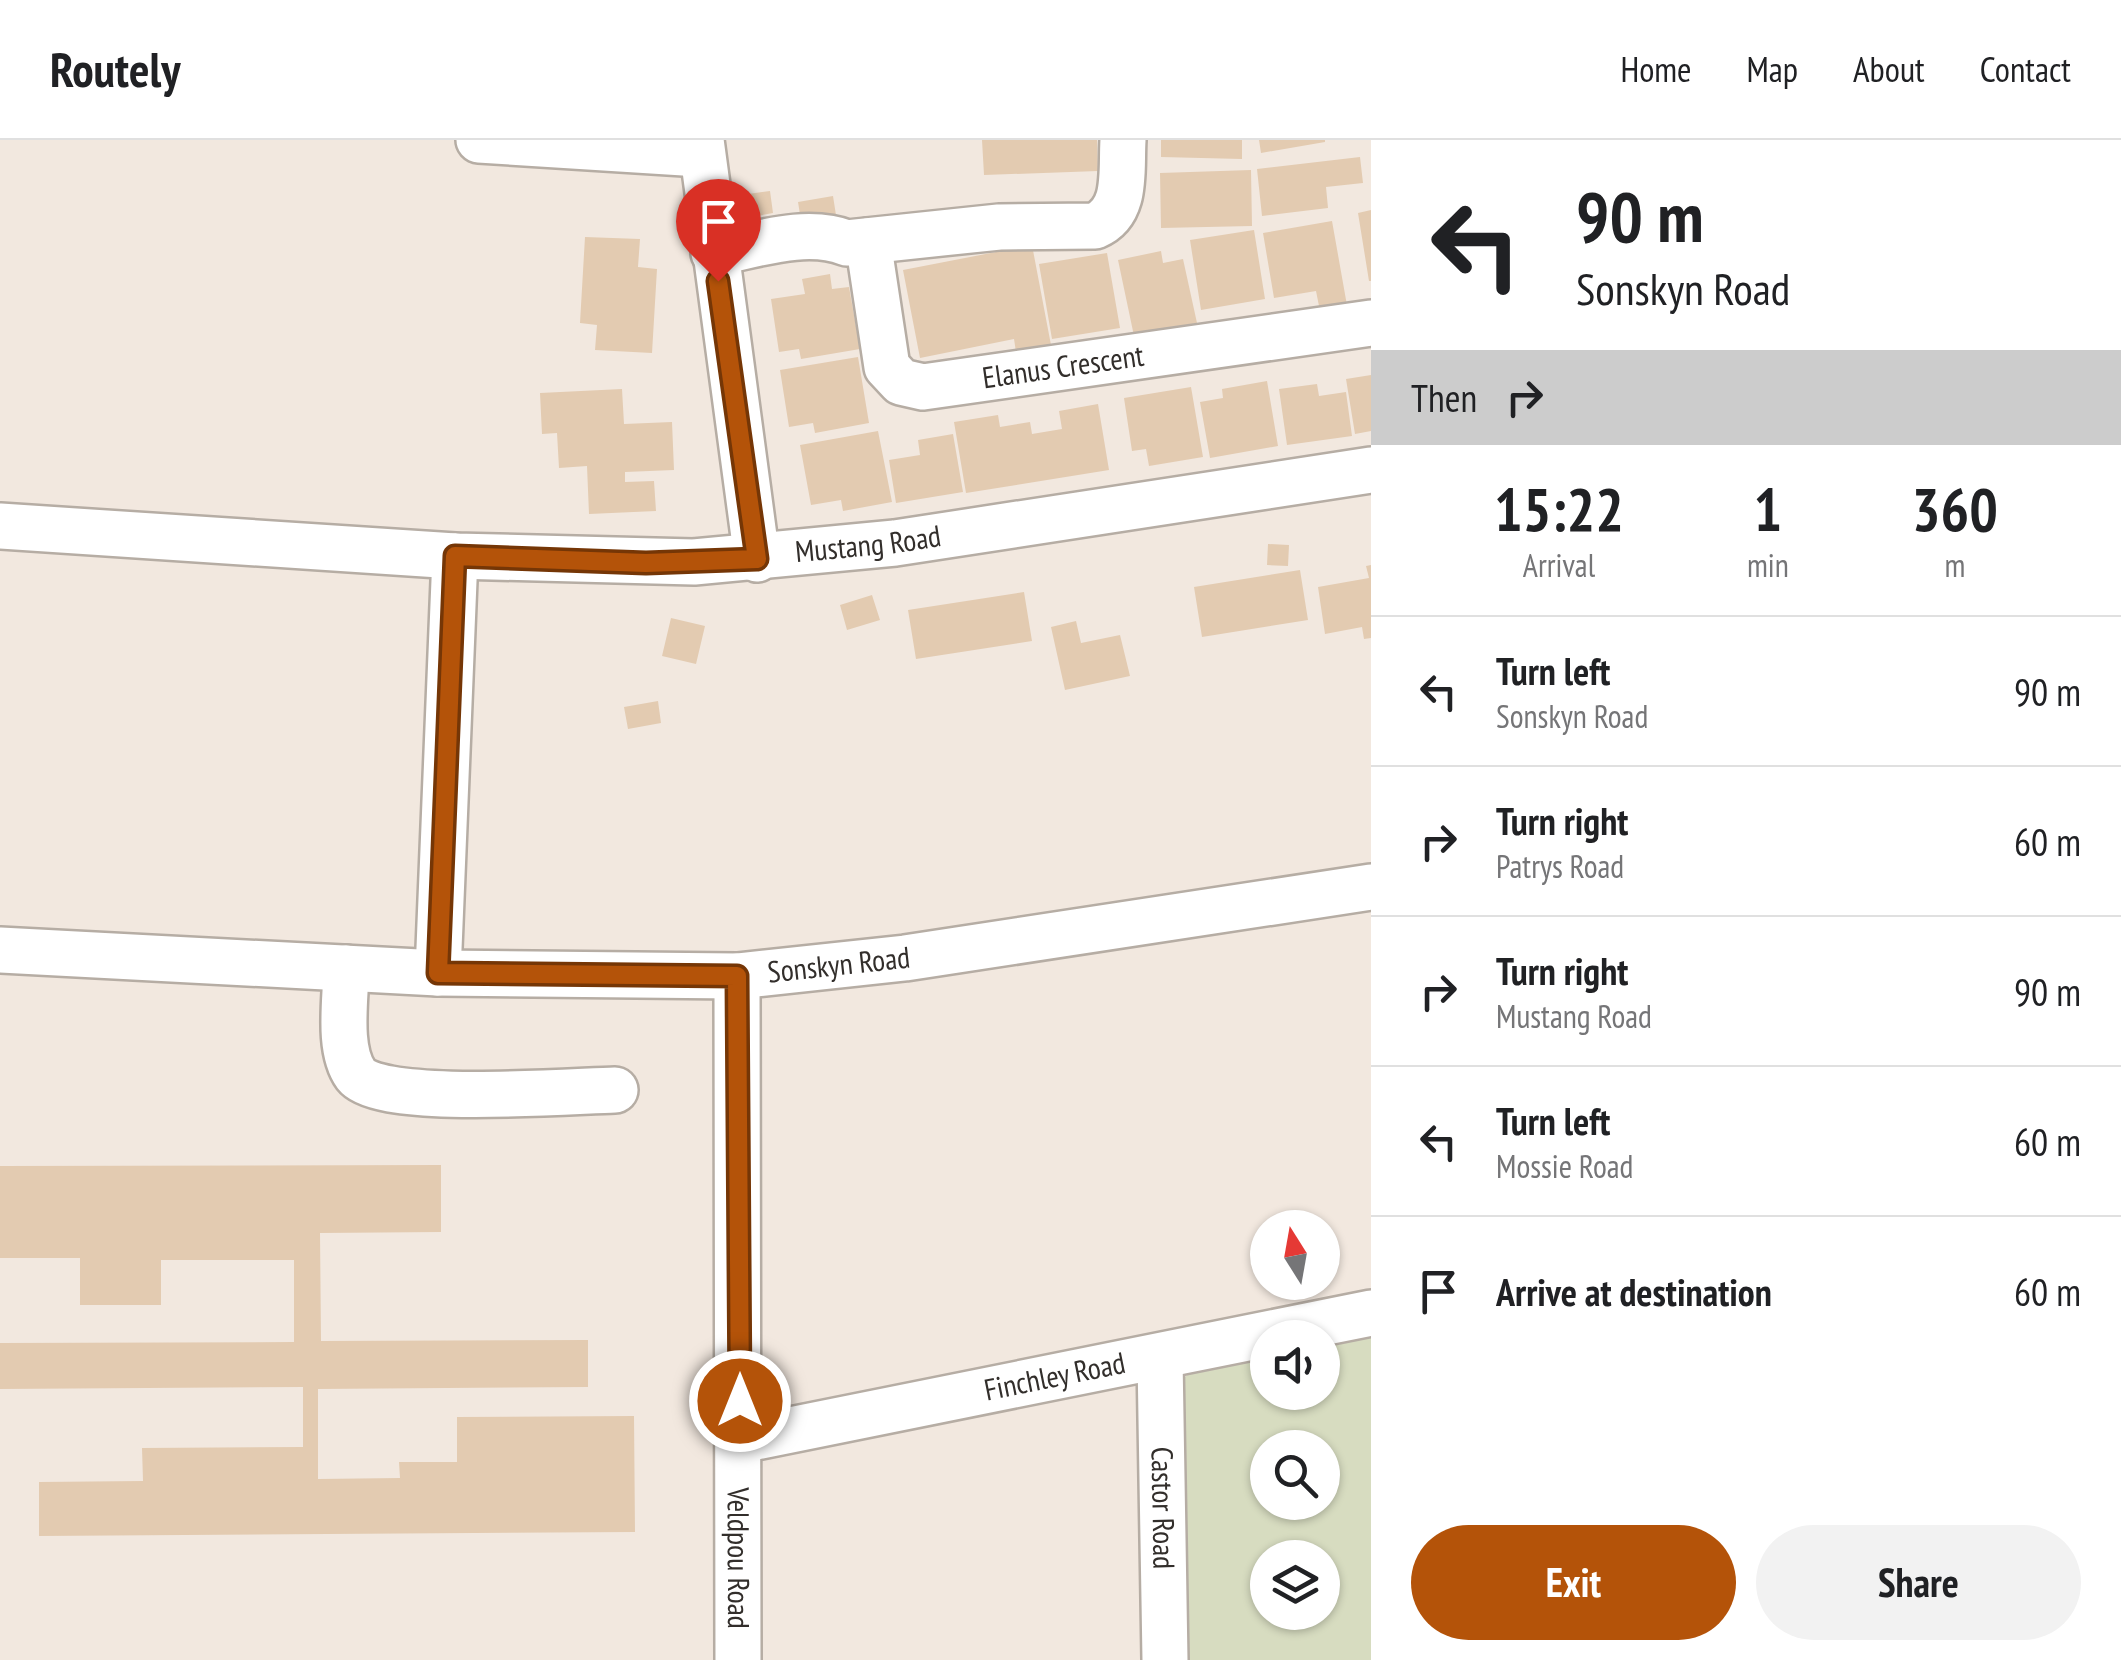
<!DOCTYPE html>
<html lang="en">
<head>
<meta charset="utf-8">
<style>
  body { margin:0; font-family:"PT Sans Narrow",sans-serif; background:#f2f2f2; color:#202124; height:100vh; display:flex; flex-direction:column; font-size:38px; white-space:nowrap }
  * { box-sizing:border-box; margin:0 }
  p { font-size:32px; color:#757577 }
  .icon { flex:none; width:55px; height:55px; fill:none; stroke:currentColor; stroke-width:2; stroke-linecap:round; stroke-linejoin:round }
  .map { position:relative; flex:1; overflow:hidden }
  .drawer { display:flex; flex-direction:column; background:#fff; width:750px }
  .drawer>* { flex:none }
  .top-card { background:#fff; color:#202124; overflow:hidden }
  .needle { width:65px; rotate:349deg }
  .tools { position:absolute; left:1250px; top:1070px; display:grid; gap:20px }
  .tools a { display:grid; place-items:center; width:90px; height:90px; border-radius:50%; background:#fff; box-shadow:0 2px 8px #0004; font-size:50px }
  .pin { position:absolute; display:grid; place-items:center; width:85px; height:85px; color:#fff; margin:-102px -42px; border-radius:50% 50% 50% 0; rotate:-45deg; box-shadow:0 0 10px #0007 }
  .pin .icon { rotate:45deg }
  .me { position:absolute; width:110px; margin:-55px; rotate:0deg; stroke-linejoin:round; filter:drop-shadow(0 0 8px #0008) }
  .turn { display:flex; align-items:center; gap:35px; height:210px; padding:0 40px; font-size:45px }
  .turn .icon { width:130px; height:130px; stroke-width:2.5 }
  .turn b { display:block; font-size:70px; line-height:85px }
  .then { display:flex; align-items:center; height:95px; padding:0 40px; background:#0003; gap:20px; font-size:38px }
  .eta { display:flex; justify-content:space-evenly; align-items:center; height:170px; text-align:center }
  .eta b { font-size:60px; font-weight:800; line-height:70px }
  .action { display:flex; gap:20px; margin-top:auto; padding:20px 40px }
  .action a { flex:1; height:115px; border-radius:60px; background:#b45309; color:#fff; font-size:40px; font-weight:800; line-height:115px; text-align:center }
  .action a+a { background:#f2f2f2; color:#202124 }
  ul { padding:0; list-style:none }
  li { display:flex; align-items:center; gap:30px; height:150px; padding:0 40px; border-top:2px solid #e0e0e0 }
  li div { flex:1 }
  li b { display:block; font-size:38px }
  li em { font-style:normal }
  header { display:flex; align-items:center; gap:60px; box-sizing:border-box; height:140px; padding:0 50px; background:#fff; border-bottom:2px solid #e0e0e0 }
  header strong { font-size:48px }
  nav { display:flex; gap:55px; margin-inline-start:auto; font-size:35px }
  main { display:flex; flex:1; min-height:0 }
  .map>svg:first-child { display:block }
  .green { fill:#d7dcc0; fill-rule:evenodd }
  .building { fill:#e3cbb1 }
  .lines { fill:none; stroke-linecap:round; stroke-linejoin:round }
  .minor-casing { stroke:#b6ada4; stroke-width:50 }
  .minor { stroke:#fff; stroke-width:45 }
  .route-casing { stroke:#753606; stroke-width:25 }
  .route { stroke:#b45309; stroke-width:18 }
  .labels { text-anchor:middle; stroke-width:9; stroke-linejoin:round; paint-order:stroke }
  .street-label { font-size:30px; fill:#322e2b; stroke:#fff }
</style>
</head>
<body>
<header>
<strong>Routely</strong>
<nav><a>Home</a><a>Map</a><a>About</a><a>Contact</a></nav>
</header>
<main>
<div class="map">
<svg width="1371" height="1520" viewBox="0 0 1371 1520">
  <rect width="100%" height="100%" fill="#f2e8df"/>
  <!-- green -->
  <path class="green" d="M1371 1189V1520H1178V1260L1185 1237 1195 1227 1267 1211 1268 1252H1322L1323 1199ZM1268 1308H1322V1362H1268ZM1268 1418H1322V1472H1268Z"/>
  <!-- building -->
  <path class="building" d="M982 0H1097L1098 31 984 35Z
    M1161 0H1242V19L1161 17Z
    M1259 0H1325V2L1261 13Z
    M1360 17 1363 43 1326 47 1328 68 1262 76 1257 29Z
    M1251 30 1252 86 1161 88 1160 33Z
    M770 51 773 73 752 77 748 54Z
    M833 56 838 88 803 93 798 62Z
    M1371 70V141H1369L1358 73Z
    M1332 81 1348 171 1321 176 1316 151 1274 158 1263 93Z
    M1254 90 1265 159 1201 170 1190 100Z
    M585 97 640 99 638 127 657 129 652 213 595 210 597 185 580 183Z
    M1032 105 1051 205 1016 212 1014 199 920 218 903 130Z
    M1161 111 1163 123 1183 119 1197 183 1134 196 1118 120Z
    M1107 113 1120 188 1052 199 1039 124Z
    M830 134 832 149 849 147 860 209 801 219 799 209 779 212 771 159 805 154 802 139Z
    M858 217 869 283 815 293 813 283 789 287 780 230Z
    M1371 235V291L1355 294 1346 239Z
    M1267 241 1278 306 1210 318 1200 262 1223 258 1222 249Z
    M1317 244 1319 256 1346 252 1352 296 1287 305 1279 249Z
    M1191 247 1203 317 1149 326 1146 309 1132 311 1124 258Z
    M622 249 624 284 672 282 674 330 625 332V342L654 341 656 371 589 374 587 326 559 328 557 293 542 294 540 253Z
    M1098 264 1109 330 966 353 954 282 998 275 1000 287 1030 282 1032 294 1062 289 1059 271Z
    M878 291 892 362 843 371 841 360 811 365 800 305Z
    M953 294 963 352 896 363 889 320 920 315 918 300Z
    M1268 404 1289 405 1288 426 1267 425Z
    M1371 425V498L1364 499 1362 487 1325 494 1318 447 1369 438 1366 426Z
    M1300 430 1308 480 1202 497 1194 447Z
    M1024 452 1032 501 916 519 908 470Z
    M872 455 880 480 847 490 840 465Z
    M671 478 705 486 696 524 662 516Z
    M1076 481 1081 503 1120 495 1130 536 1065 550 1051 487Z
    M658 561 661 583 628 589 624 567Z
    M441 1025V1092L320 1093 321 1201 588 1200V1247L318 1249V1339L400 1338 399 1322H457V1277L634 1276 635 1392 39 1396V1342L143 1341 142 1308 303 1307V1247L0 1249V1203L294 1202V1120H161V1165H80V1118H0V1026Z"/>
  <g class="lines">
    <defs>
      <g id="minor">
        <path d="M479 0 700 14"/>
        <path d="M701 0 757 419"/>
        <path id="s1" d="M868 101 887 227 901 242 923 247 1371 183"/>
        <path d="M714 113C756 105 806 87 847 103L999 87 1095 86C1128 72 1121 31 1123 0"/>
        <path id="s2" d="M0 386 455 416 694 422 895 403 1371 330"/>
        <path id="s3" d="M0 810 438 833 737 836 905 818 1371 747"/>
        <path d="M346 828C346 858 337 909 356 935 380 966 570 951 615 950"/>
        <path d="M438 833 455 416"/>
        <path id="s4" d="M737 836 738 1520"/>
        <path id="s5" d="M1160 1218 1165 1520"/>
        <path id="s6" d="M741 1300 1371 1173"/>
      </g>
    </defs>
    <!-- minor casing -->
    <use href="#minor" class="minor-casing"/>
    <!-- minor -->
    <use href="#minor" class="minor"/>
  </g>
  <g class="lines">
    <defs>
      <path id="route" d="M718 141 757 419 646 423 455 416 438 833 737 836 740 1261"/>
    </defs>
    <!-- route casing -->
    <use href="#route" class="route-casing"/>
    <!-- route -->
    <use href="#route" class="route"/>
  </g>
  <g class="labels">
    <!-- street labels -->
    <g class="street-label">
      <text dy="10" stroke="none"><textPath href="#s1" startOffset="312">Elanus Crescent</textPath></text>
      <text dy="10" stroke="none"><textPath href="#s2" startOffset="870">Mustang Road</textPath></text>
      <text dy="10" stroke="none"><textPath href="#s3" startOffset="840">Sonskyn Road</textPath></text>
      <text dy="10" stroke="none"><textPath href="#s6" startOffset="320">Finchley Road</textPath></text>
      <text dy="10" stroke="none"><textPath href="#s5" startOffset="150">Castor Road</textPath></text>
      <text dy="10" stroke="none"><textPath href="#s4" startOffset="582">Veldpou Road</textPath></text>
    </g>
  </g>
</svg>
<div class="tools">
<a><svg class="needle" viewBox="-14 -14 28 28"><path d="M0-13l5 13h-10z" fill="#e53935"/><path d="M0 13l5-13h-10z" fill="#757577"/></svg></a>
<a><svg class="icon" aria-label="sound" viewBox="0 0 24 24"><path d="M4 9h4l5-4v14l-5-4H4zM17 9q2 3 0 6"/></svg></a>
<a><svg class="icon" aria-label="search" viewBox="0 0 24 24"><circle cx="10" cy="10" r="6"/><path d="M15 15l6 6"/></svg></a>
<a><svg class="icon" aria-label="layers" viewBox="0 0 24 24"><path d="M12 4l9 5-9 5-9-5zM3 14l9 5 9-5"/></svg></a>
</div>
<div class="pin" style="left:718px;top:141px;background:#d93025"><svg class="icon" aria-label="arrive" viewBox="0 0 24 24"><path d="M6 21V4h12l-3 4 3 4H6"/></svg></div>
<svg class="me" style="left:740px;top:1261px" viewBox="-20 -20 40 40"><circle r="17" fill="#b45309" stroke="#fff" stroke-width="3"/><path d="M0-11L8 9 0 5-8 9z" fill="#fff"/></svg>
</div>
<section class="drawer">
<div class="top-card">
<div class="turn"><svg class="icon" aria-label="left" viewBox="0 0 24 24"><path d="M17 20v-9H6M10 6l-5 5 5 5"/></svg><div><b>90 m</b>Sonskyn Road</div></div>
<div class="then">Then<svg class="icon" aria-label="right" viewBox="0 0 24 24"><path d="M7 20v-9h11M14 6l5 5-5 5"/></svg></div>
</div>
<div class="eta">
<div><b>15:22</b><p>Arrival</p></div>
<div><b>1</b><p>min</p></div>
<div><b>360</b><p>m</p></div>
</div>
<ul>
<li><svg class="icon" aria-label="left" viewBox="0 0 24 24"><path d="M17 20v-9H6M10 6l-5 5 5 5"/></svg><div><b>Turn left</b><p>Sonskyn Road</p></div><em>90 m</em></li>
<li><svg class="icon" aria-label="right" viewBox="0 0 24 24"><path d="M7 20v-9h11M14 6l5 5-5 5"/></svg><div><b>Turn right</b><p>Patrys Road</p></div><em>60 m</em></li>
<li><svg class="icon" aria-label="right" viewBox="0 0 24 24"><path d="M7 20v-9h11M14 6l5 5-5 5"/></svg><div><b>Turn right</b><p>Mustang Road</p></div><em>90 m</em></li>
<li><svg class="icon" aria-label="left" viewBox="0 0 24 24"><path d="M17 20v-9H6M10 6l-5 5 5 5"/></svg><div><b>Turn left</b><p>Mossie Road</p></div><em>60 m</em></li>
<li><svg class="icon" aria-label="arrive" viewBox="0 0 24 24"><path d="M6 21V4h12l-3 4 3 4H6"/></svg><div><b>Arrive at destination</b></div><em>60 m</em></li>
</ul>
<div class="action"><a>Exit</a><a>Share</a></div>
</section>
</main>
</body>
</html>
